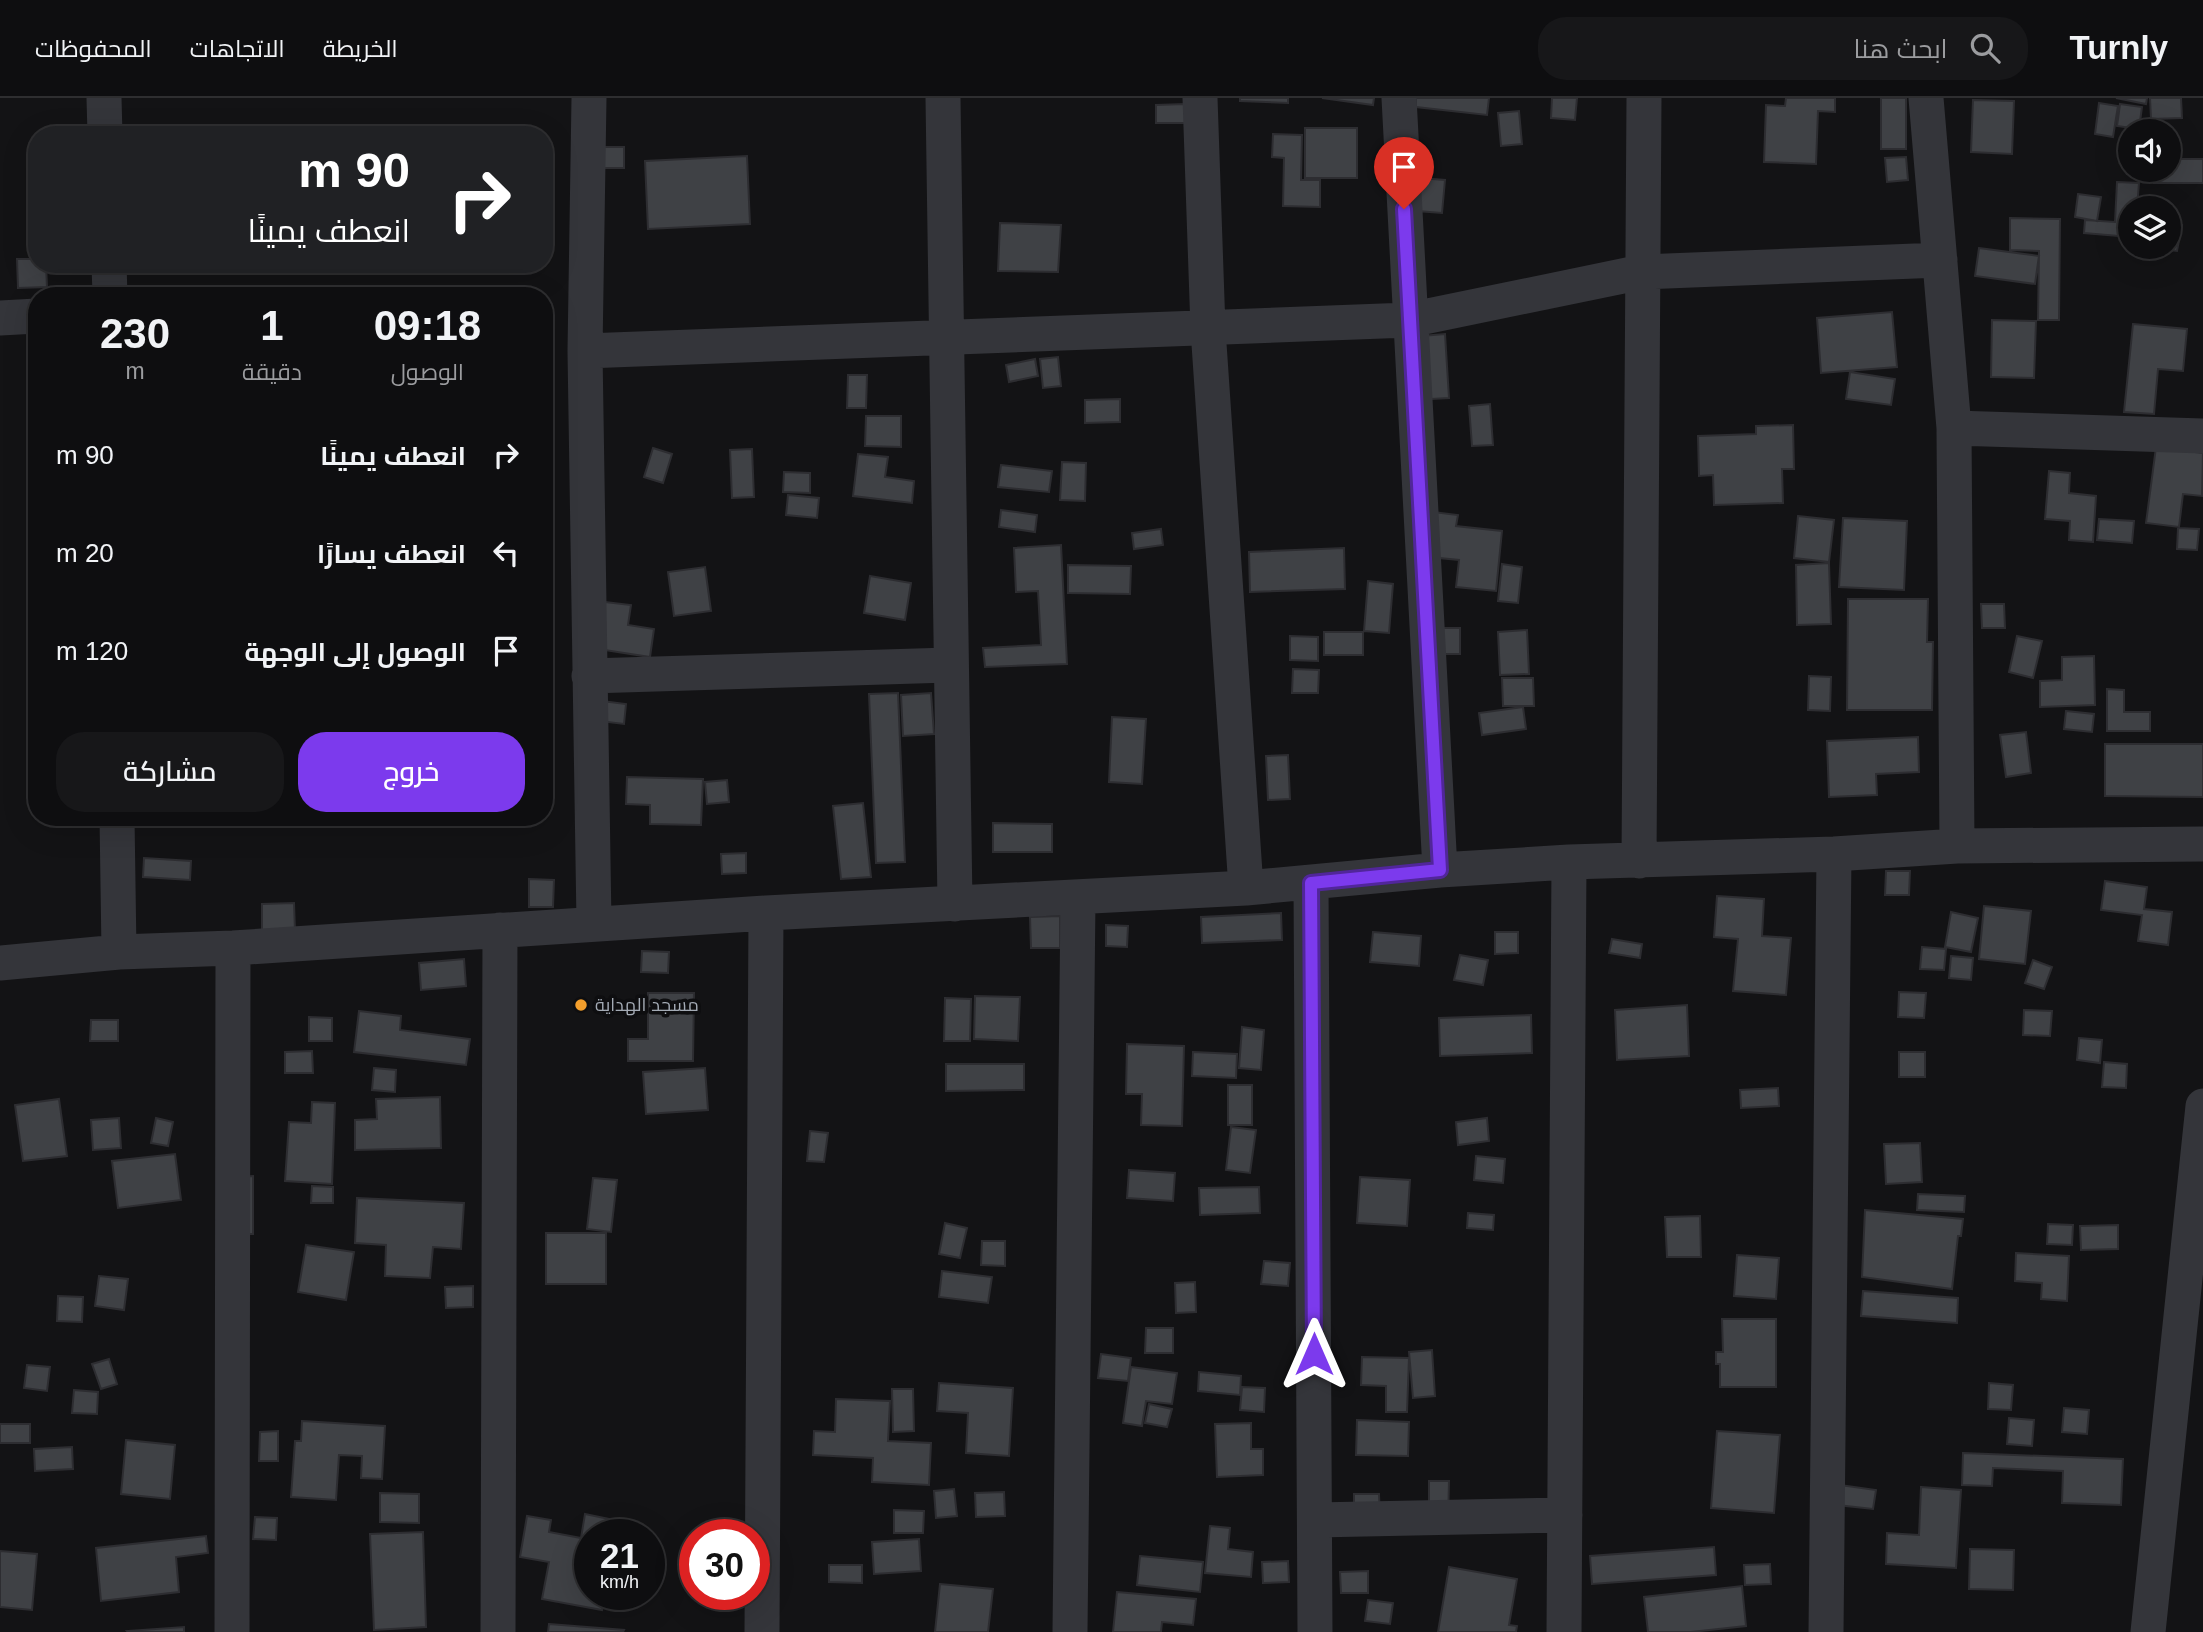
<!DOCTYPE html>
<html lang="ar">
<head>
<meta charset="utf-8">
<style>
  body { margin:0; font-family:Arial,Cairo,sans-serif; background:#171719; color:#f1f3f6; direction:rtl; height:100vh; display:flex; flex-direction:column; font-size:26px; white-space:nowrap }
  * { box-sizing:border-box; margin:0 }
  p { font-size:23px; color:#9b9c9f }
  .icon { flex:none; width:38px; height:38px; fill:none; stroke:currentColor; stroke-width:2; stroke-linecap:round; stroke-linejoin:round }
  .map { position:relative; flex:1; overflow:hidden; direction:ltr }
  .sheet { position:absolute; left:28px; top:189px; width:525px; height:539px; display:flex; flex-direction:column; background:#0e0e10; border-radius:28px; box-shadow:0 7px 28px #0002,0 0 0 2px #2e2e30; direction:rtl }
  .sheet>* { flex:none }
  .guide { position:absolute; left:28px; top:28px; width:525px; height:147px; border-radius:28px; box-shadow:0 7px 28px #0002,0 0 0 2px #2e2e30; direction:rtl; background:#202124; color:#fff; overflow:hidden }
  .tools { position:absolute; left:2118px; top:21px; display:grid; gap:14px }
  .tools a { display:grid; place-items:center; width:63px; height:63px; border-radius:50%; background:#0e0e10; box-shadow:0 7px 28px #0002,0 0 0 2px #2e2e30; font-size:35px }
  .speed { position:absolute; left:574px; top:1421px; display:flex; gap:14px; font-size:35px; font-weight:700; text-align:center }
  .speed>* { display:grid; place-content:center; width:91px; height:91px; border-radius:50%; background:#0e0e10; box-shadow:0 7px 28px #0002,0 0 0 2px #2e2e30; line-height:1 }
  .speed small { font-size:18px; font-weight:400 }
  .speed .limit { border:10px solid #d22; background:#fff; color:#111 }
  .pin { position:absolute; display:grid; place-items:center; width:60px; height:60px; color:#fff; margin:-72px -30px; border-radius:50% 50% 50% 0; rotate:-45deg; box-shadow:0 0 7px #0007 }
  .pin .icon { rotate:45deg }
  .me { position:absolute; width:77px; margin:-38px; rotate:0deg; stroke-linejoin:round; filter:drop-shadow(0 0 5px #0008) }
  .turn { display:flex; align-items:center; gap:24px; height:147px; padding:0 28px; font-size:32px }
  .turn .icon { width:91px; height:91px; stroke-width:2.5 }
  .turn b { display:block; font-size:49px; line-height:60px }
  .eta { display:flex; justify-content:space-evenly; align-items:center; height:119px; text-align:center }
  .eta b { font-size:42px; font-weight:600; line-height:49px }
  .cta { display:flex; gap:14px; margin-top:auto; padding:14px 28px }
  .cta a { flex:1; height:80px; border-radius:28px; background:#7c3aed; color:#fff; font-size:28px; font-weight:600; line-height:80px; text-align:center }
  .cta a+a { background:#171719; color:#f1f3f6 }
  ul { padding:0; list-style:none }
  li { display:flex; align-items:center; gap:21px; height:98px; padding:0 28px }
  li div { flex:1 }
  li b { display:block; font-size:26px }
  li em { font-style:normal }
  header { display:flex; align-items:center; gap:42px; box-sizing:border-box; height:98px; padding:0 35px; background:#0e0e10; border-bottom:2px solid #2e2e30 }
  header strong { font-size:33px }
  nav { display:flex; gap:38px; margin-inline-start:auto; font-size:24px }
  .search { width:490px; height:63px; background:#171719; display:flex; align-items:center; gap:18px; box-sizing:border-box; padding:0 24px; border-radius:28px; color:#9b9c9f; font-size:26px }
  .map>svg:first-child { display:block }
  .building { fill:#3f4145; stroke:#2d2d31; stroke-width:2 }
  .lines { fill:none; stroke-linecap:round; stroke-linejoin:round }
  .minor { stroke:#34353a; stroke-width:35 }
  .route-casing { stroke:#51269a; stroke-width:18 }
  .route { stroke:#7c3aed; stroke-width:12 }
  .poi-dot { fill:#f49f2c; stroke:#0e0e10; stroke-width:2.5 }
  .labels { text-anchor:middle; stroke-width:7; stroke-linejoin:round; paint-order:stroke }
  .poi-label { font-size:18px; fill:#a4abb5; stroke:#0e0e10; text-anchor:start }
</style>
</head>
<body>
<header>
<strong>Turnly</strong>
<div class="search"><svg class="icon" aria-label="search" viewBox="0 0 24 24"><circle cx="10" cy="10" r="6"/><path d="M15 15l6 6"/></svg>ابحث هنا</div>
<nav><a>الخريطة</a><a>الاتجاهات</a><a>المحفوظات</a></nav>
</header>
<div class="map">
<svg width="2203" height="1534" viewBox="0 0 2203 1534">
  <rect width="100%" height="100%" fill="#131315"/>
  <!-- building -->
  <path class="building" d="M1240 0H1288V5L1240 3Z
    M1322 0H1374L1373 7Z
    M1416 0H1489L1487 17 1416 9Z
    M1552 0H1577L1575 22 1551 20Z
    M1786 0H1835V14L1818 13 1816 66 1764 64 1766 7 1785 8Z
    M1881 0H1906V51H1881Z
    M2116 0H2147L2146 6Z
    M2150 0H2181L2182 20 2151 21Z
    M1973 2 2014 3 2012 56 1971 54Z
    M2099 5 2118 8 2113 39 2095 36Z
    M1185 6 1186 25H1156V7Z
    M2120 6 2142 9 2139 31 2117 28Z
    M1519 13 1522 46 1501 48 1498 15Z
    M1305 30H1357V80H1305Z
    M1273 36 1302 37 1301 82H1320V109L1283 108 1284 60 1272 59Z
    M600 49H624V70H600Z
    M747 58 750 126 648 131 645 63Z
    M1906 59 1908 82 1887 84 1885 60Z
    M2168 61H2203V85H2154V72H2168Z
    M1420 80 1445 82 1442 115 1417 113Z
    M2117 84 2139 85 2137 110H2130V139L2084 135 2085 122 2115 124Z
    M2078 96 2101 99 2097 123 2075 119Z
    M2010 120 2060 121 2059 222H2038L2039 153 2010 152Z
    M1000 125 1061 127 1058 174 998 173Z
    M2168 125 2182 127 2177 153 2162 151 2168 149Z
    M1979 150 2039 158 2035 186 1975 178Z
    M17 161H37V166H46L47 189 18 190Z
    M1892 214 1897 269 1821 275 1817 220Z
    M1992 222 2036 223 2034 280 1991 279Z
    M2133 226 2187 231 2183 273 2158 271 2154 316 2124 314Z
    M1445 236 1449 300 1413 302 1409 239Z
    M1058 259 1061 288 1043 290 1040 261Z
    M1035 261 1038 278 1009 284 1006 267Z
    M1850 274 1895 281 1891 307 1846 301Z
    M848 277H867L866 310H847Z
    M1120 301V324L1085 325V302Z
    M1490 306 1493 347 1472 348 1469 308Z
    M866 318H901V349L865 348Z
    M1793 327 1794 371H1782L1783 405 1714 407 1713 377 1699 378 1698 338 1756 336V328Z
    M2156 349 2203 355 2202 398 2183 396 2179 429 2146 425Z
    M653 350 672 356 663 385 644 379Z
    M752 351 754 399 732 400 730 352Z
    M858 356 888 359 885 379 914 383 912 405 853 398Z
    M1062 364 1086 365 1085 403 1060 402Z
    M1001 367 1052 373 1049 394 998 389Z
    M2049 373 2070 375 2069 395 2096 398 2093 444 2069 442 2070 423 2045 421Z
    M784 374 810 375V395L783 394Z
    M788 397 819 400 817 420 786 417Z
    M1001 412 1037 417 1035 434 999 429Z
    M1433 414 1458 417 1456 428 1502 433 1496 493 1456 489 1459 462 1429 459Z
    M1798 418 1834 422 1829 464 1794 460Z
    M1843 420 1907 423 1904 492 1839 489Z
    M2099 421 2134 423 2132 445 2097 442Z
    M2178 430 2199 431 2197 452 2177 451Z
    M1161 431 1163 447 1134 451 1132 435Z
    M1061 447 1067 566 985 569 983 550 1041 547 1038 493 1016 494 1014 450Z
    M1344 450 1345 491 1250 494 1249 454Z
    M1829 465 1831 526 1797 527 1796 467Z
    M1502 466 1522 469 1518 505 1498 503Z
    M1068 467 1131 468 1130 496 1068 495Z
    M705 469 711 513 674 518 668 474Z
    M870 478 911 485 905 522 864 515Z
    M1368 483 1393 486 1389 535 1364 533Z
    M1848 501H1928L1927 544H1933L1932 612H1847Z
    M605 504 631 507 628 527 654 531 650 559 598 551Z
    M1981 506H2004L2005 530H1982Z
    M1437 530H1460V556H1437Z
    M1527 532 1529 576 1500 577 1498 534Z
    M1324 534H1363V557H1324Z
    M1290 538 1318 539V563L1290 562Z
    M2017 538 2042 543 2033 580 2009 574Z
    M2094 558 2095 607 2040 609V583L2062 582V559Z
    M1293 571 1319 572 1318 595H1292Z
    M1809 578 1831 579 1830 613 1808 612Z
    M1502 580H1533L1534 608H1503Z
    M2107 591 2124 592V614H2150V633H2107Z
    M898 595 905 764 876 765 869 596Z
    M931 595 934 636 903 638 901 597Z
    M602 603 626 606 624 626 599 623Z
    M1523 609 1526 631 1482 637 1479 615Z
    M2066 613 2094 616 2092 634 2064 631Z
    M1112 619 1146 621 1142 686 1109 684Z
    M2026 634 2031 675 2006 679 2000 637Z
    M1918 639 1919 674 1876 676 1877 697 1829 699 1827 643Z
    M2105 646H2203V699L2105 698Z
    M1288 657 1290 701 1268 702 1266 658Z
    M627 679 703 681 701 727 650 726V707L626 706Z
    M727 682 729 704 707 706 705 684Z
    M863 705 871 779 841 781 833 708Z
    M993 725 1052 726V754H993Z
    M746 755V775L722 776 721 756Z
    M144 760 191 763 190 782 143 779Z
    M1886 773H1910L1909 797H1885Z
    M529 781 554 782 553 809H529Z
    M2105 783 2147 789 2144 811 2172 814 2168 847 2138 843 2142 817 2101 812Z
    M1717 798 1764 801 1762 838 1791 840 1786 897 1733 893 1738 841 1714 839Z
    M294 805 295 833H262V806Z
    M1984 808 2031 813 2025 866 1979 861Z
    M1951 814 1978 820 1971 854 1945 849Z
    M1281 815 1282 842 1202 845 1201 819Z
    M1060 818V850H1031L1030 819Z
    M1106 827 1128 828 1127 849 1106 848Z
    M1373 834 1421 838 1419 868 1370 864Z
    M1495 834H1518V855L1495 856Z
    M1612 841 1642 846 1640 860 1609 855Z
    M1922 849 1946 851 1944 872 1920 871Z
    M642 853 669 854 668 875 641 874Z
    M1460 857 1488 862 1483 887 1454 882Z
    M1951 858 1973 860 1971 882 1949 880Z
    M464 861 466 888 421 892 419 865Z
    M2033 862 2052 869 2044 891 2025 885Z
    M1899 894 1926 895 1924 920 1898 919Z
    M648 895H694L693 963H628V941H648Z
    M975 898 1020 899 1018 943 974 941Z
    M945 900 971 901 970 943H944Z
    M1687 907 1689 958 1617 962 1615 912Z
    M2024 912 2052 913 2050 938 2023 937Z
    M359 913 401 918 400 932 470 941 466 967 354 954Z
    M1531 917 1532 955 1440 958 1439 920Z
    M309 919 332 920V943H309Z
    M91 922H118V943H90Z
    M1242 929 1264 932 1261 972 1239 970Z
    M2079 940 2102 942 2100 965 2077 962Z
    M1127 946 1184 948 1182 1028 1141 1027 1142 996H1126Z
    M312 953 313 975H285V954Z
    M1193 954 1237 956 1236 980 1192 978Z
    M1899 954H1925V979H1899Z
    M2104 964 2127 966 2126 990 2102 989Z
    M946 966H1024V992L946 993Z
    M374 970 396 972 395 994 372 992Z
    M705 970 708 1012 646 1016 643 974Z
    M1228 987H1252V1027H1228Z
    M1778 990 1779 1008 1741 1010 1740 992Z
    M440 999 441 1050 355 1052V1022L377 1021 376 1001Z
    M59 1001 67 1058 23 1063 15 1007Z
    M312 1004 335 1005 332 1086 285 1083 289 1024 311 1025Z
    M119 1020 121 1050 93 1052 91 1022Z
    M156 1020 173 1024 168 1048 151 1045Z
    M1487 1020 1489 1043 1458 1047 1456 1024Z
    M1231 1029 1256 1032 1250 1075 1226 1072Z
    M810 1033 828 1035 824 1064 807 1063Z
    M1920 1045 1922 1084 1886 1086 1884 1046Z
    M175 1056 181 1102 118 1110 112 1063Z
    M1476 1058 1505 1061 1503 1085 1474 1082Z
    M1129 1072 1175 1075 1173 1103 1127 1100Z
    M253 1078V1136H236V1079Z
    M1360 1079 1410 1082 1407 1128 1357 1125Z
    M593 1080 617 1082 611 1134 587 1131Z
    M312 1088 333 1089V1105H311Z
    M1259 1089 1260 1115 1200 1117 1199 1090Z
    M1918 1096 1965 1098 1964 1114 1917 1112Z
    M357 1100 464 1105 461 1151 433 1149 430 1180 385 1178 386 1147 355 1145Z
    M1865 1112 1963 1121 1961 1138H1958L1952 1191 1862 1179Z
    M1468 1115 1494 1117 1493 1132 1467 1130Z
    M1700 1118 1701 1159H1667L1665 1119Z
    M945 1125 967 1130 960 1160 939 1156Z
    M2048 1126 2073 1127 2072 1147 2047 1146Z
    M2118 1127V1151L2081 1152 2080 1128Z
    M546 1135H606V1186H546Z
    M982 1143H1005V1168L981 1167Z
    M306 1147 354 1154 346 1202 298 1194Z
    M2016 1155 2069 1158 2067 1203 2041 1201 2042 1185 2015 1183Z
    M1737 1157 1779 1160 1776 1201 1734 1198Z
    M1264 1163 1290 1165 1288 1188 1261 1186Z
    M942 1173 992 1179 988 1205 939 1199Z
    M99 1178 128 1181 124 1212 95 1208Z
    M1195 1184 1196 1214 1176 1215 1175 1185Z
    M473 1188V1209L446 1210 445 1189Z
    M1863 1193 1958 1200 1957 1225 1861 1218Z
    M58 1198 83 1199 82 1224 57 1223Z
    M1722 1221H1776V1289H1720V1266H1716V1254H1723Z
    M1146 1230H1173V1255H1145Z
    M1432 1252 1435 1298 1413 1300 1409 1254Z
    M1101 1256 1131 1260 1128 1283 1098 1280Z
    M1362 1259 1409 1260 1407 1314H1386V1288L1361 1287Z
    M109 1261 117 1286 101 1291 92 1266Z
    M27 1267 50 1269 47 1293 24 1290Z
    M1131 1269 1177 1275 1172 1306 1146 1303 1142 1328 1123 1325Z
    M1199 1274 1241 1278 1240 1297 1198 1293Z
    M939 1285 1013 1290 1009 1358 966 1355 968 1315 937 1313Z
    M1989 1285 2013 1287 2011 1312 1988 1311Z
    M1242 1289 1265 1290 1264 1314 1240 1312Z
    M892 1291H913L914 1333 893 1334Z
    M74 1292 98 1294 97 1316 72 1315Z
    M836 1301 890 1303 888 1343 931 1345 929 1387 872 1384 873 1360 813 1357 814 1333 835 1334Z
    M1149 1306 1172 1311 1167 1329 1145 1325Z
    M2064 1310 2089 1312 2087 1336 2062 1334Z
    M2009 1320 2034 1322 2032 1348 2007 1346Z
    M1357 1322 1409 1324 1408 1358 1356 1357Z
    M302 1323 385 1328 382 1381 361 1380 362 1358 339 1357 336 1402 291 1399 295 1343H301Z
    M1251 1325V1351H1263V1377L1217 1379 1215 1326Z
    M0 1326H30V1345H0Z
    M278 1333V1363H259L260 1334Z
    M1717 1333 1780 1337 1774 1415 1711 1410Z
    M126 1342 175 1347 170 1401 121 1396Z
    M72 1349 73 1371 35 1373 34 1351Z
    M1963 1355 2123 1361 2121 1407 2062 1405 2063 1373 1993 1370 1992 1388 1962 1387Z
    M1429 1383H1449L1448 1424H1429Z
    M1840 1387 1876 1392 1873 1411 1837 1407Z
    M1921 1389 1961 1392 1956 1470 1886 1466 1887 1435 1919 1437Z
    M954 1391 957 1418 936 1420 934 1393Z
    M1004 1394 1005 1418 976 1419 975 1395Z
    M380 1395 419 1396V1425L380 1424Z
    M1354 1396H1379L1380 1419 1354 1420Z
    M894 1412 924 1413 923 1435H894Z
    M585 1416 619 1423 616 1437H590V1496H605L602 1512 542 1501 549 1464 520 1459 527 1418 551 1422 549 1434 581 1440Z
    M255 1419 277 1420 276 1442 253 1441Z
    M1210 1428 1230 1430 1228 1451 1253 1454 1251 1479 1205 1475Z
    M423 1434 426 1529 374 1532 370 1436Z
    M206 1438 208 1455 176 1459 179 1494 101 1503 96 1450Z
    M919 1441 921 1473 874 1476 872 1444Z
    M1714 1449 1716 1477 1592 1486 1590 1458Z
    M1970 1451 2014 1452 2013 1492 1969 1491Z
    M0 1453 37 1456 32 1512 0 1509Z
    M1140 1458 1203 1464 1200 1494 1137 1487Z
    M1288 1463 1289 1484 1263 1485 1262 1464Z
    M1770 1466 1771 1486 1745 1487 1744 1467Z
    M829 1467H862V1485L829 1484Z
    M1449 1469 1517 1481 1509 1527 1517 1528 1516 1534H1438Z
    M1368 1473V1495H1341L1340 1474Z
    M940 1486 993 1491 988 1534H935Z
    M1742 1488 1746 1528 1691 1534H1648L1644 1499Z
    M1117 1494 1196 1501 1193 1527 1162 1524 1161 1534H1113Z
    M1368 1502 1393 1505 1390 1526 1365 1523Z
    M549 1526 624 1532 623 1534H548Z
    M184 1529V1534H128L127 1533Z"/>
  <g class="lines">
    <!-- minor -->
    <path class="minor" d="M104 0 105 37
      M589 0 585 253 594 825
      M943 0 955 806
      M1200 0 1208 231 1246 790
      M1399 0 1440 772
      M1926 0 1954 330 1957 748
      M109 166 110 198
      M0 220 37 218
      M585 253 1409 222 1642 174 1940 162
      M1954 330 2203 338
      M589 578 949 567
      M117 719 119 854
      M1639 763 1644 0
      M1311 785 1315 1534
      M0 865 119 854 233 850 766 815 1246 790 1440 772 1569 764 1834 756 1957 748 2203 746
      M1315 1422 1565 1417
      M232 1534 233 850
      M498 1534 500 832
      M762 1534 766 815
      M1070 1534 1078 801
      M1564 1534 1569 764
      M1826 1534 1834 756
      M2148 1534 2203 1008"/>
  </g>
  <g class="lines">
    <defs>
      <path id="route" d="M1314 1256 1311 785 1440 772 1404 111"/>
    </defs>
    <!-- route casing -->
    <use href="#route" class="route-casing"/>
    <!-- route -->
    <use href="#route" class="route"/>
  </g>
  <!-- markers -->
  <circle class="poi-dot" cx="581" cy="907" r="7"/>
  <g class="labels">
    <!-- poi labels -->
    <g class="poi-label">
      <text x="595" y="913">مسجد الهداية</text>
    </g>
  </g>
</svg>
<div class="tools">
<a><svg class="icon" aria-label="sound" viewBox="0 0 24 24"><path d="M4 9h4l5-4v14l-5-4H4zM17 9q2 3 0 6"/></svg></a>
<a><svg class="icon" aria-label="layers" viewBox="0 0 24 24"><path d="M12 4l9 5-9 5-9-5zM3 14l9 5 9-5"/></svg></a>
</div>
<div class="speed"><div>21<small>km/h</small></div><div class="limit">30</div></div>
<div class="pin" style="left:1404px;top:111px;background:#d93025"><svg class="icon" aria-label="arrive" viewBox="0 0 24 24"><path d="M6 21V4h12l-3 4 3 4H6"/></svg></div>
<svg class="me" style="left:1314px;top:1256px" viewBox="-20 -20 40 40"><path d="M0-17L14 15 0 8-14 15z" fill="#7c3aed" stroke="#fff" stroke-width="4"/></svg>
<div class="guide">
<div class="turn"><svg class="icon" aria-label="right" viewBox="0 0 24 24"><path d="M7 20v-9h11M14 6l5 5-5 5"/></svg><div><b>90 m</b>انعطف يمينًا</div></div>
</div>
<section class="sheet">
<div class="eta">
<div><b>09:18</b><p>الوصول</p></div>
<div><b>1</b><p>دقيقة</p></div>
<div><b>230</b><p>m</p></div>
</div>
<ul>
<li><svg class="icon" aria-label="right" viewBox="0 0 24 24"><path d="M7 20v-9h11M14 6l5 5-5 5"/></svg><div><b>انعطف يمينًا</b></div><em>90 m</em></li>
<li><svg class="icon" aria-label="left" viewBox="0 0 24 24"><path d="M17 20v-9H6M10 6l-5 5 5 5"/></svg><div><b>انعطف يسارًا</b></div><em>20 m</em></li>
<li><svg class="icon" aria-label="arrive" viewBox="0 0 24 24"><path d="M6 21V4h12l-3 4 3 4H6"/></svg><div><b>الوصول إلى الوجهة</b></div><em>120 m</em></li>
</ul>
<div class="cta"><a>خروج</a><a>مشاركة</a></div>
</section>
</div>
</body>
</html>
